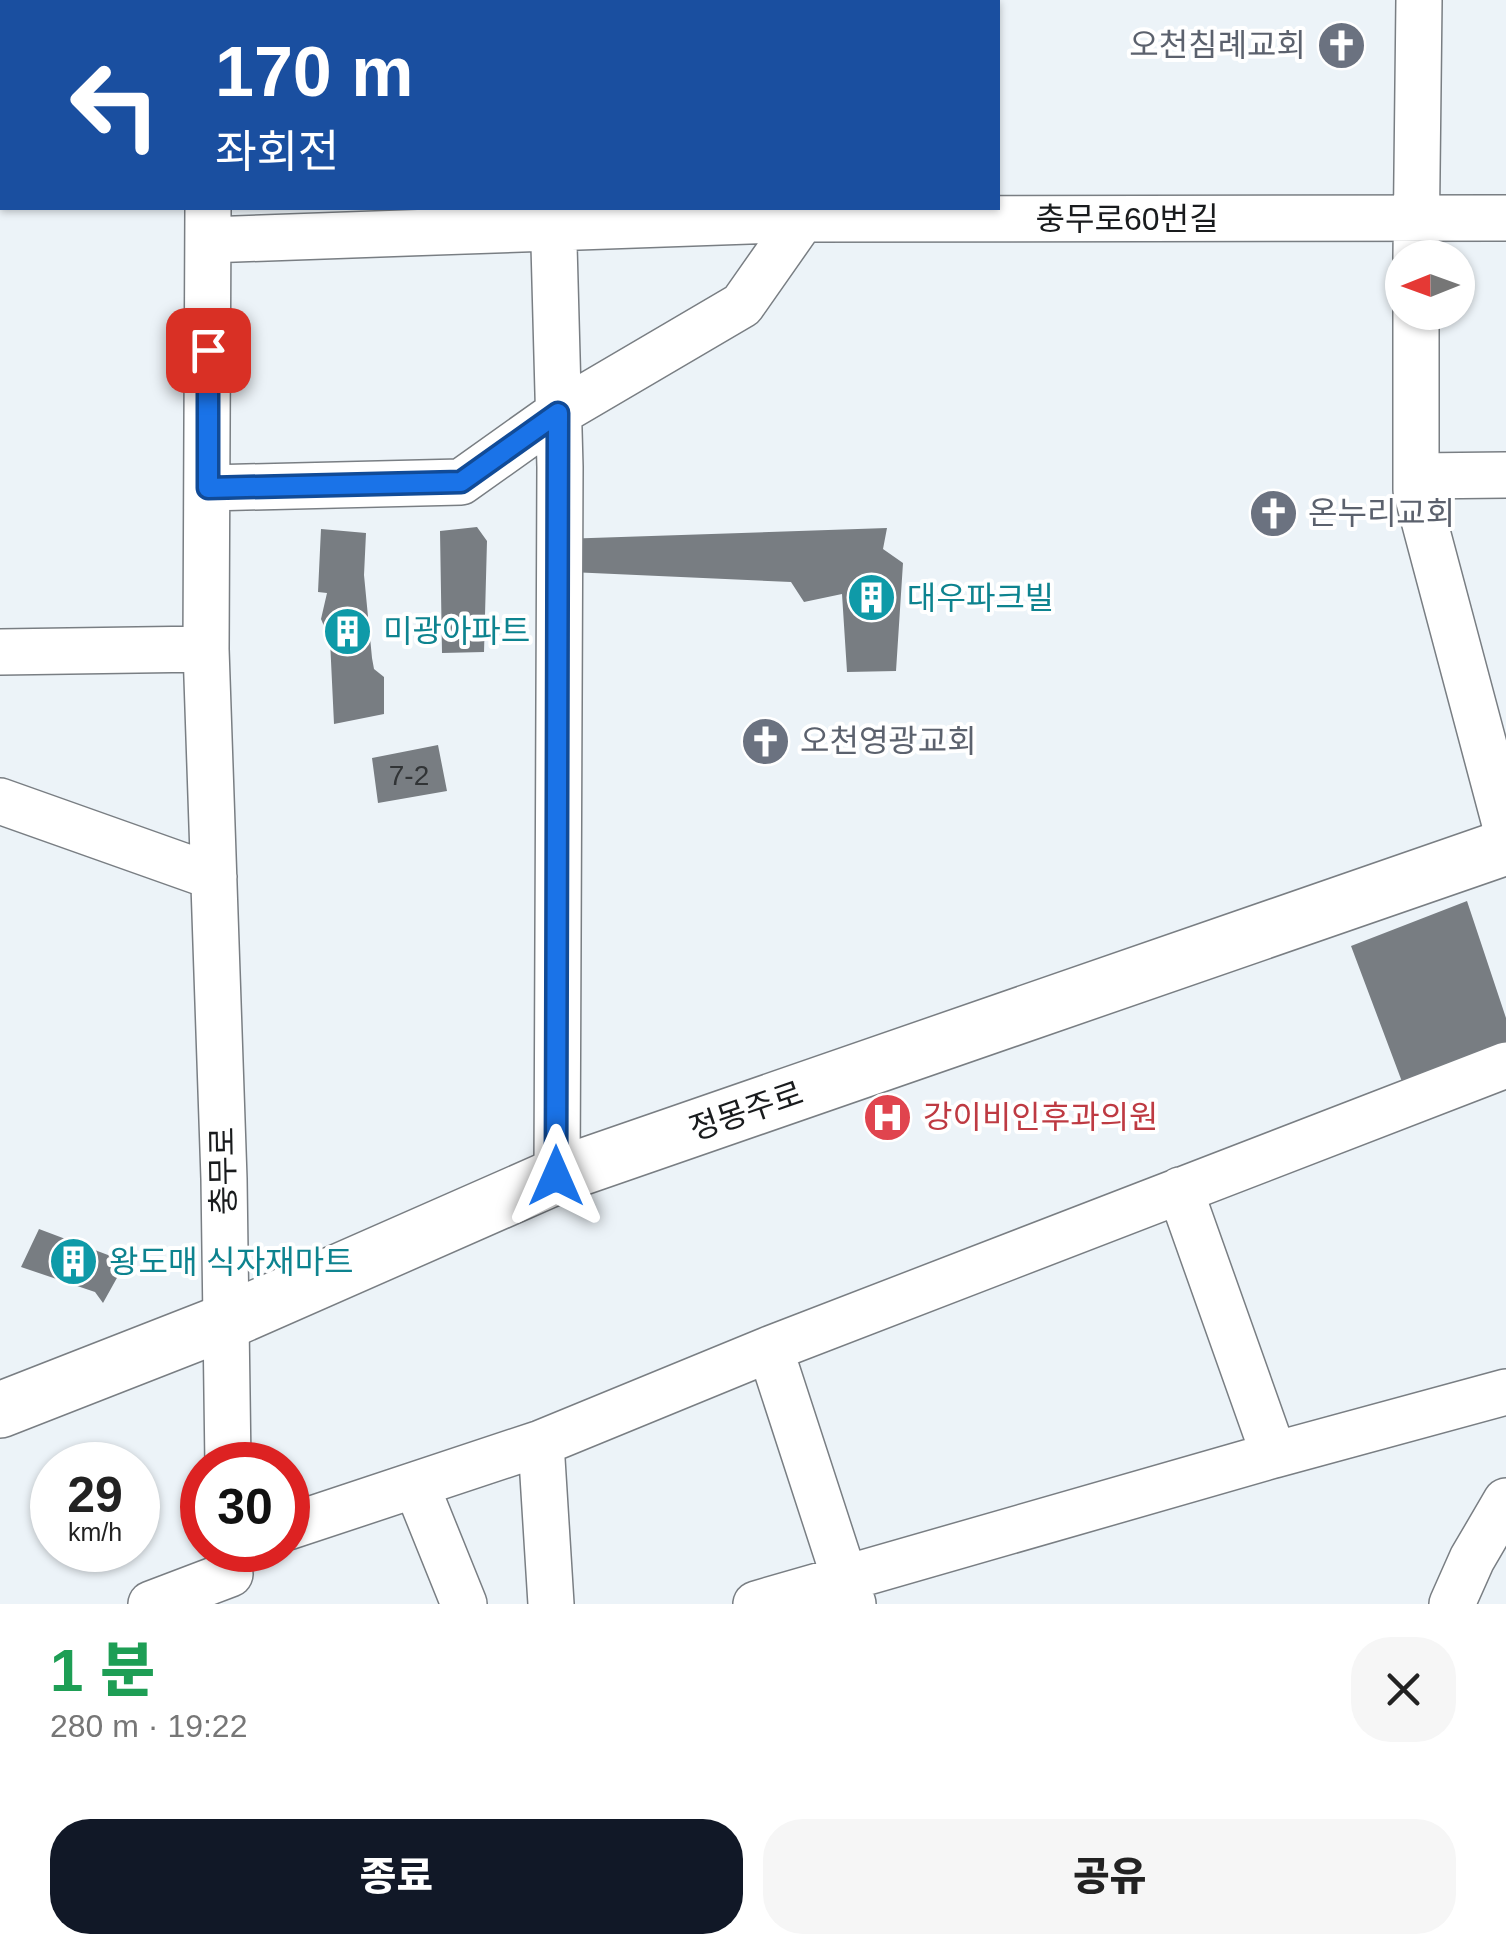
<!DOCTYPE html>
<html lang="ko">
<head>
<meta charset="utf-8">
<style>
  body { margin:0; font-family:Arial,"Noto Sans KR",sans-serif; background:#f6f6f6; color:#222; height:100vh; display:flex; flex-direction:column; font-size:38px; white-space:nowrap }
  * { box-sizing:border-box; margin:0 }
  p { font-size:32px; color:#767676 }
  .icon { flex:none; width:55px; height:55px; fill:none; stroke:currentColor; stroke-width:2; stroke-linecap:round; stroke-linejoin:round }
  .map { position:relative; height:1604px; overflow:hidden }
  .sheet { display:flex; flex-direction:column; background:#fff; flex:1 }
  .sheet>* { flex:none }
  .hud { position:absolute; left:0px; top:0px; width:1000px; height:210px; box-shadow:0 2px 8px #0004; background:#1a4fa0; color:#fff; overflow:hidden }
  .needle { width:65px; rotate:269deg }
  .buttons { position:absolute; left:1385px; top:240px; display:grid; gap:20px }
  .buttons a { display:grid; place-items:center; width:90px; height:90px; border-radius:50%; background:#fff; box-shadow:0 2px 8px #0004; font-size:50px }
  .speed { position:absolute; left:30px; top:1442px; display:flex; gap:20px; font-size:50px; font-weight:700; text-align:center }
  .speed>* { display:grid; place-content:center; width:130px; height:130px; border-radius:50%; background:#fff; box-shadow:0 2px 8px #0004; line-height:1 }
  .speed small { font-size:25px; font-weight:400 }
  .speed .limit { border:15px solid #d22; background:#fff; color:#111 }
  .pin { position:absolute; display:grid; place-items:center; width:85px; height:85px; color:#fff; margin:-42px; border-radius:20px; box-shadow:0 5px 15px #0006 }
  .me { position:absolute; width:110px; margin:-55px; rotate:0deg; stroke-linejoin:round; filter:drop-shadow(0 0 8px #0008) }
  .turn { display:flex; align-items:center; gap:35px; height:210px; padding:0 50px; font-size:45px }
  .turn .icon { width:130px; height:130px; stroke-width:2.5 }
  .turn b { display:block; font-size:70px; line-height:85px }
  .round { display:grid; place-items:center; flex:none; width:105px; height:105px; border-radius:40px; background:#f6f6f6 }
  .head { display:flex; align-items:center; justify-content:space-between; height:170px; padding:0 50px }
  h1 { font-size:60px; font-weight:800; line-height:75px; color:#1e9e55 }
  .primary-button { display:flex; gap:20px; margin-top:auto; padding:20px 50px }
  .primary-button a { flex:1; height:115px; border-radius:40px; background:#111827; color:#fff; font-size:40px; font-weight:800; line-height:115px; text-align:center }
  .primary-button a+a { background:#f6f6f6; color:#222 }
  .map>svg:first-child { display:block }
  .building { fill:#787d82 }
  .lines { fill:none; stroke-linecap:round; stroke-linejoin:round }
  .minor-casing { stroke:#797e83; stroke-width:48 }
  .major-casing { stroke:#797e83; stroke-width:58 }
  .minor { stroke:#fff; stroke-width:45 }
  .major { stroke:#fff; stroke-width:55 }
  .route-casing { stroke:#114b97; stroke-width:25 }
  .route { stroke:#1a73e8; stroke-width:18 }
  .labels { text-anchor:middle; stroke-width:8; stroke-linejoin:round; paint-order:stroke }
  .number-label { font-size:28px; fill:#313436 }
  .worship-label { font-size:32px; fill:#5b616d; stroke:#fff; text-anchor:start }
  .street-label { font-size:32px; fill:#191b1d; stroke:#fff }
  .culture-label { font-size:32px; fill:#0d838f; stroke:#fff; text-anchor:start }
  .health-label { font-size:32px; fill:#be3a42; stroke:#fff; text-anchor:start }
</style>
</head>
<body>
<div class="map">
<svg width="1506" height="1604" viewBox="0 0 1506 1604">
  <rect width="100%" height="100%" fill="#ecf3f8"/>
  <!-- building -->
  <path class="building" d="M477 527 487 541 484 652 442 653 440 531Z
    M887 528 883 549 903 563 896 671 847 672 842 594 804 602 791 582 570 572 561 539Z
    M321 529 366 533 364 575 372 658 374 669 384 677V714L334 724 330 640 321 619 327 593 318 592Z
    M438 745 447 791 378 803 372 758Z
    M1467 901 1506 1018V1060L1410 1103 1351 946Z
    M39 1229 108 1255 128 1258 103 1303 95 1292 21 1267Z"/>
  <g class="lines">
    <defs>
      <path id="minor" d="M428 0 482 2
        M553 0V2
        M209 2V0
        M906 2 907 0
        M208 208 206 649 224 1179 228 1465
        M553 208 560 467 557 1176
        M208 240 805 219 1506 218
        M1416 258 1419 0
        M1416 312V490L1506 828
        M1416 476 1506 475
        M208 488 461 482 558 413 742 305 810 208
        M0 652 206 649
        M0 801 214 877
        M1180 1190 1274 1455 1506 1392
        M770 1349 853 1604
        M541 1443 551 1604
        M416 1485 464 1604
        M288 1527 541 1443 770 1349 1506 1065
        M151 1604 230 1574
        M756 1604 1274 1455
        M1452 1604 1472 1559 1506 1501"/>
      <path id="major" d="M0 1410 225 1322 559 1175 1506 847"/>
    </defs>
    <!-- minor casing -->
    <use href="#minor" class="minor-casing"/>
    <!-- major casing -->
    <use href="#major" class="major-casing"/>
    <!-- minor -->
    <use href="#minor" class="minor"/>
    <!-- major -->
    <use href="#major" class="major"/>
  </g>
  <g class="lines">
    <defs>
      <path id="route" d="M208 350V488L461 482 558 413 556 1176"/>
    </defs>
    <!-- route casing -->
    <use href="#route" class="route-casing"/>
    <!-- route -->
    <use href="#route" class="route"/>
  </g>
  <!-- icons -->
  <defs>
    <symbol id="church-disc" viewBox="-11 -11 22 22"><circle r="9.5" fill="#6b7280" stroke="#fff"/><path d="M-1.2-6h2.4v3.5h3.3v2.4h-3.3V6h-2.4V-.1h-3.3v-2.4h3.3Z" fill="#fff"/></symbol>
    <symbol id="building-disc" viewBox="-11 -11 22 22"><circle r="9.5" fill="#0f9aa8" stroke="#fff"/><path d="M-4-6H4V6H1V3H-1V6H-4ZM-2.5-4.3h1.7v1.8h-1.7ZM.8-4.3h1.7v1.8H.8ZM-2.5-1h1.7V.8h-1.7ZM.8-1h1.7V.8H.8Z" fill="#fff"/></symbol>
    <symbol id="hospital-disc" viewBox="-11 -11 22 22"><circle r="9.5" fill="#e0444e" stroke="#fff"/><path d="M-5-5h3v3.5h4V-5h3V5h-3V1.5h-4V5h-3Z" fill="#fff"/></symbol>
  </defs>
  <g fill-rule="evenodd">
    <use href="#church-disc" x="1314" y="18" width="55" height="55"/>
    <use href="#church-disc" x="1246" y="486" width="55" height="55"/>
    <use href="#building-disc" x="844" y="570" width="55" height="55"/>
    <use href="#building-disc" x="320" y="604" width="55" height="55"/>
    <use href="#church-disc" x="738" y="714" width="55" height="55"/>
    <use href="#hospital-disc" x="860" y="1090" width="55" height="55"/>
    <use href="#building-disc" x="46" y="1234" width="55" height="55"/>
  </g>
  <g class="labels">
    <!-- number labels -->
    <g class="number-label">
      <text x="409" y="785">7-2</text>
    </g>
    <!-- worship labels -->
    <g class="worship-label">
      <text x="1306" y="56" text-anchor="end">오천침례교회</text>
      <text x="1308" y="524">온누리교회</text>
      <text x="800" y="752">오천영광교회</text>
    </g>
    <!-- street labels -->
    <g class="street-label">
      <text x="1127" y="230">충무로60번길</text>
      <text transform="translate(746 1111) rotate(-19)" y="11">정몽주로</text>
      <text transform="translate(223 1171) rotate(-91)" y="11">충무로</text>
    </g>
    <!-- culture labels -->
    <g class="culture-label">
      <text x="907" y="609">대우파크빌</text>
      <text x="383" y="642">미광아파트</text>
      <text x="109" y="1273">왕도매 식자재마트</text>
    </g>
    <!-- health labels -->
    <g class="health-label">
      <text x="923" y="1128">강이비인후과의원</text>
    </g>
  </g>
</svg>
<div class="buttons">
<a><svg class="needle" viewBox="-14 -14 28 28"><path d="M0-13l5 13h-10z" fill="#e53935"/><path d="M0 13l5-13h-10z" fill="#767676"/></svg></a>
</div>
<div class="speed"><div>29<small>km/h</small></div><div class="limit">30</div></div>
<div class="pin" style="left:208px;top:350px;background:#d93025"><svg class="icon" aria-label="arrive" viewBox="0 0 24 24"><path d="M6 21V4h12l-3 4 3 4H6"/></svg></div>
<svg class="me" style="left:556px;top:1176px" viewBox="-20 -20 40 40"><path d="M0-17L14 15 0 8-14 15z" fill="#1a73e8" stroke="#fff" stroke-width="4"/></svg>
<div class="hud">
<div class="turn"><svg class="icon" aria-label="left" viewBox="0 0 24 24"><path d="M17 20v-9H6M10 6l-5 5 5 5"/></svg><div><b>170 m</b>좌회전</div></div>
</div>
</div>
<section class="sheet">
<div class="head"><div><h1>1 분</h1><p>280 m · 19:22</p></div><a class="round"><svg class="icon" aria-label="close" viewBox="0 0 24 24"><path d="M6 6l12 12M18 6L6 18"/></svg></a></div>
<div class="primary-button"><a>종료</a><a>공유</a></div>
</section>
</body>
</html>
